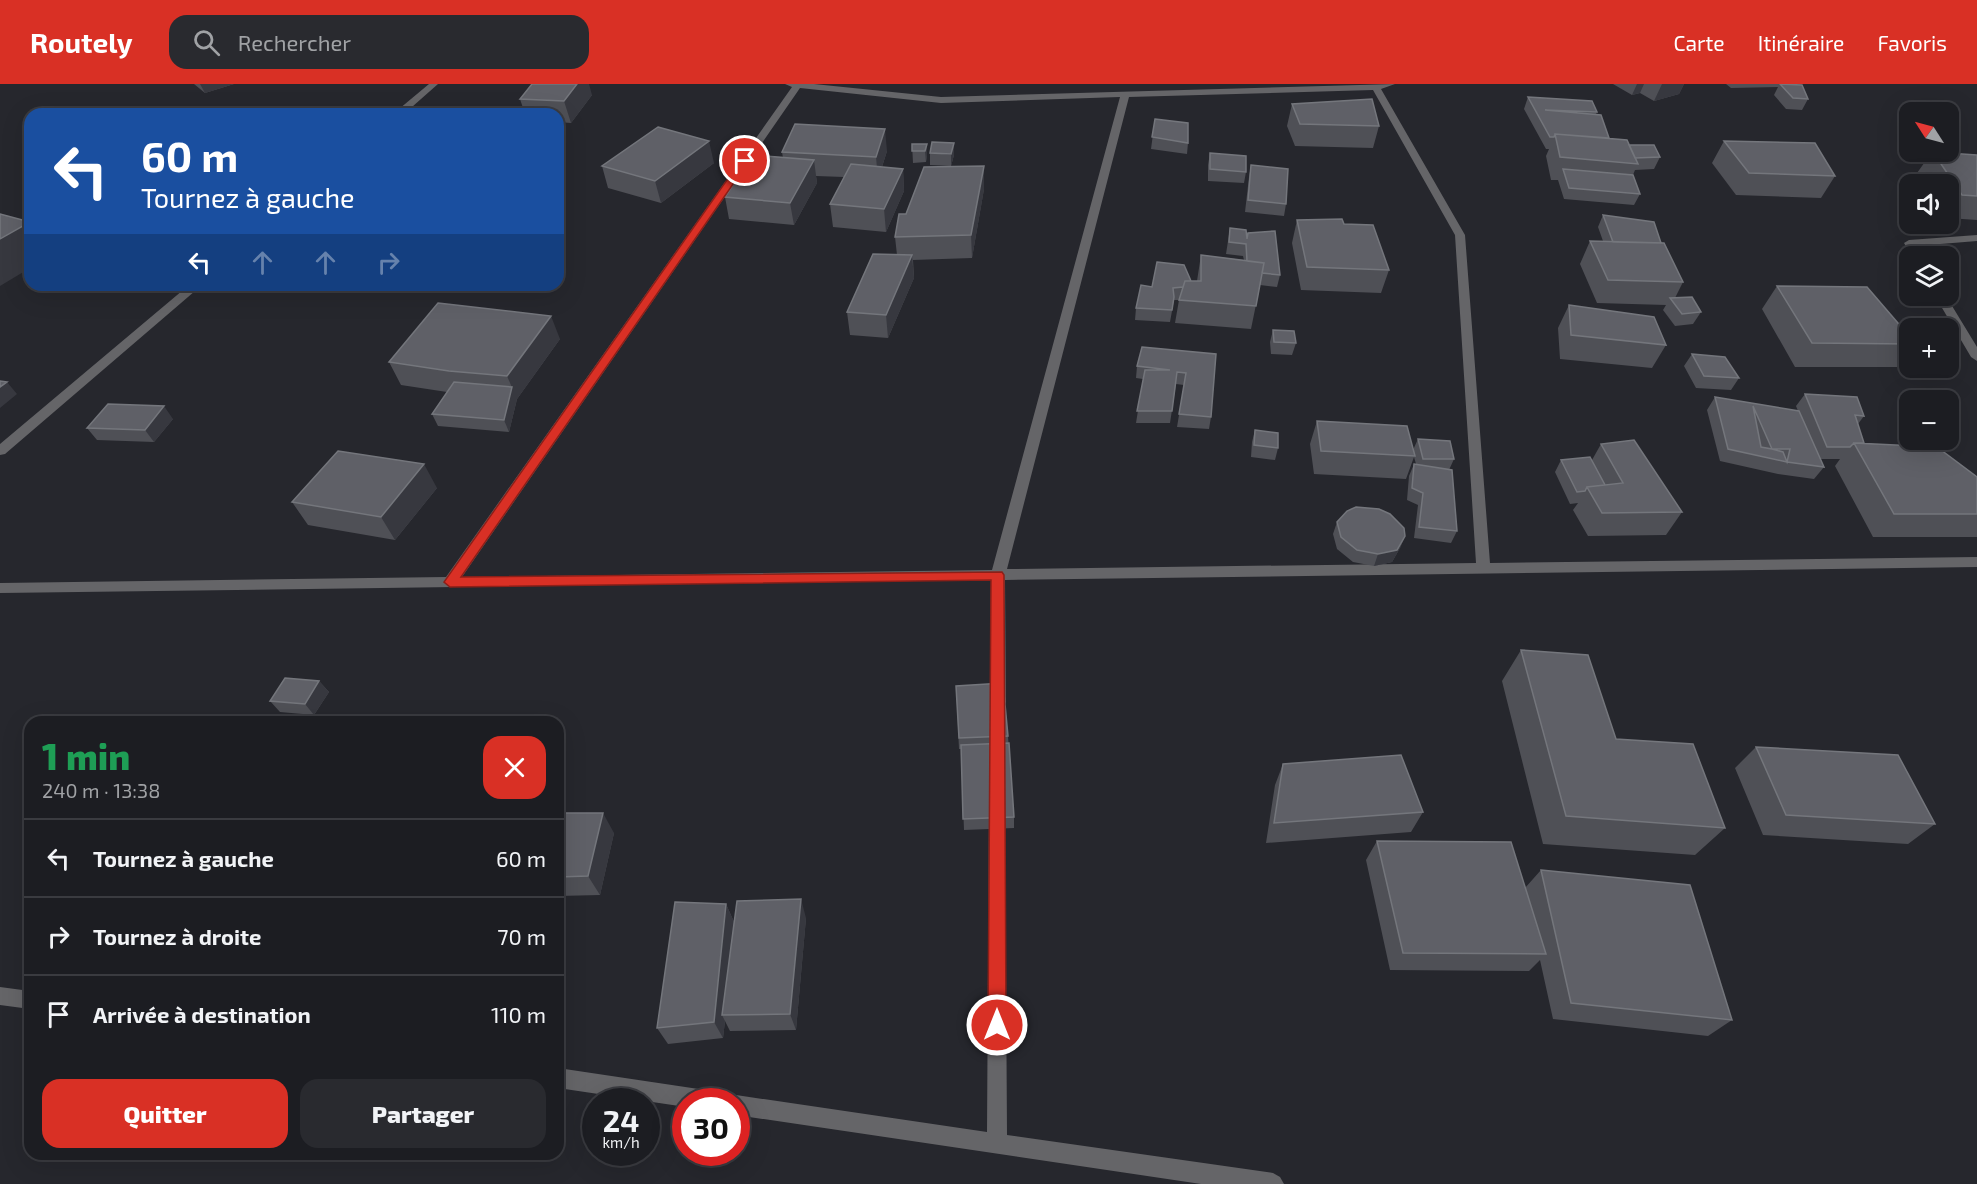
<!DOCTYPE html>
<html lang="fr">
<head>
<meta charset="utf-8">
<style>
  body { margin:0; font-family:"Exo 2",sans-serif; background:#292a2f; color:#f1f3f6; height:100vh; display:flex; flex-direction:column; font-size:22px; white-space:nowrap }
  * { box-sizing:border-box; margin:0 }
  p { font-size:20px; color:#a0a2a5 }
  .icon { flex:none; width:33px; height:33px; fill:none; stroke:currentColor; stroke-width:2; stroke-linecap:round; stroke-linejoin:round }
  .map { position:relative; flex:1; overflow:hidden }
  .side { position:absolute; left:24px; top:632px; width:540px; height:444px; display:flex; flex-direction:column; background:#1c1d22; border-radius:18px; box-shadow:0 6px 24px #0002,0 0 0 2px #3a3b40 }
  .side>* { flex:none }
  .guide { position:absolute; left:24px; top:24px; width:540px; height:183px; border-radius:18px; box-shadow:0 6px 24px #0002,0 0 0 2px #3a3b40; background:#1a4fa0; color:#fff; overflow:hidden }
  .needle { width:39px; rotate:306deg }
  .fabs { position:absolute; left:1899px; top:18px; display:grid; gap:12px }
  .fabs a { display:grid; place-items:center; width:60px; height:60px; border-radius:12px; background:#1c1d22; box-shadow:0 6px 24px #0002,0 0 0 2px #3a3b40; font-size:30px }
  .speed { position:absolute; left:582px; top:1004px; display:flex; gap:12px; font-size:30px; font-weight:700; text-align:center }
  .speed>* { display:grid; place-content:center; width:78px; height:78px; border-radius:50%; background:#1c1d22; box-shadow:0 6px 24px #0002,0 0 0 2px #3a3b40; line-height:1 }
  .speed small { font-size:15px; font-weight:400 }
  .speed .limit { border:9px solid #d22; background:#fff; color:#111 }
  .pin { position:absolute; display:grid; place-items:center; width:51px; height:51px; color:#fff; margin:-26px; border:3px solid #fff; border-radius:50%; box-shadow:0 2px 6px #0007 }
  .me { position:absolute; width:66px; margin:-33px; rotate:0deg; stroke-linejoin:round; filter:drop-shadow(0 0 4px #0008) }
  .turn { display:flex; align-items:center; gap:21px; height:126px; padding:0 18px; font-size:27px }
  .turn .icon { width:78px; height:78px; stroke-width:2.5 }
  .turn b { display:block; font-size:42px; line-height:51px }
  .lanes { display:flex; align-items:center; height:57px; padding:0 18px; background:#0003; justify-content:center; gap:30px; direction:ltr }
  .lanes .off { opacity:.35 }
  .round { display:grid; place-items:center; flex:none; width:63px; height:63px; border-radius:18px; background:#292a2f }
  .headline { display:flex; align-items:center; justify-content:space-between; height:102px; padding:0 18px }
  h1 { font-size:36px; font-weight:800; line-height:45px; color:#1e9e55 }
  .cta { display:flex; gap:12px; margin-top:auto; padding:12px 18px }
  .cta a { flex:1; height:69px; border-radius:18px; background:#d93025; color:#fff; font-size:24px; font-weight:800; line-height:69px; text-align:center }
  .cta a+a { background:#292a2f; color:#f1f3f6 }
  ul { padding:0; list-style:none }
  li { display:flex; align-items:center; gap:18px; height:78px; padding:0 18px; border-top:2px solid #3a3b40 }
  li div { flex:1 }
  li b { display:block; font-size:22px }
  li em { font-style:normal }
  header { display:flex; align-items:center; gap:36px; box-sizing:border-box; height:84px; padding:0 30px; background:#d93025; color:#fff }
  header strong { font-size:28px }
  nav { display:flex; gap:33px; margin-inline-start:auto; font-size:21px }
  .search { width:420px; height:54px; background:#292a2f; display:flex; align-items:center; gap:15px; box-sizing:border-box; padding:0 21px; border-radius:18px; color:#a0a2a5; font-size:22px }
  .map>svg:first-child { display:block }
  .lines { fill:none; stroke-linecap:round; stroke-linejoin:round }
  .minor { fill:#656568; fill-rule:evenodd }
  .wall { fill:#4f5056 }
  .shaded-wall { fill:#37383f }
  .building { fill:#5f6067; stroke:#74767c; stroke-width:1.5; fill-rule:evenodd }
  .route { fill:#d93025; stroke:#8d1f18; stroke-width:1.5 }
</style>
</head>
<body>
<header>
<strong>Routely</strong>
<div class="search"><svg class="icon" aria-label="search" viewBox="0 0 24 24"><circle cx="10" cy="10" r="6"/><path d="M15 15l6 6"/></svg>Rechercher</div>
<nav><a>Carte</a><a>Itinéraire</a><a>Favoris</a></nav>
</header>
<div class="map">
<svg width="1977" height="1100" viewBox="0 0 1977 1100">
  <rect width="100%" height="100%" fill="#26272d"/>
  <g class="lines">
    <!-- minor -->
    <path class="minor" d="M429 0H438L404 30H393Z
      M785 0H814L941 13 1395 0 1381 5 1465 151 1490 479 1977 473V483L1005 496 1006 618 1004 623 998 624 992 623 990 618 991 496 0 509V499L446 493 792 3ZM800 4 941 19 1120 13 992 486 462 493ZM1373 6 1455 151 1476 479 1007 485 1129 13Z
      M1977 151V157L1916 162 1922 172H1912L1904 159 1909 156Z
      M189 201H202L5 370 0 371V360Z
      M1935 212H1946L1977 263V277L1971 273Z
      M997 719 1003 721 1005 726 1007 1051 1273 1089 1280 1093 1284 1100H1201L736 1031V1017H728L736 1011 987 1048 989 726 991 721Z
      M0 903 30 907V925L0 921Z
      M558 984 712 1007 719 1010 722 1017H686V1023L558 1004Z"/>
  </g>
  <!-- wall -->
  <path class="wall" d="M194 0H234L205 9Z
    M1613 0H1684L1679 10 1654 17 1640 9 1632 11Z
    M1726 0H1787L1808 15 1802 26 1786 25 1774 11 1778 3 1731 4Z
    M592 11 571 39 558 38V30H525L520 15Z
    M1528 13 1597 28 1596 30 1609 55 1629 61 1660 73 1654 85 1635 86 1633 91 1640 110 1634 121 1564 115 1558 96H1551L1546 72 1549 65H1546L1524 25Z
    M1292 20 1379 42 1373 64 1295 62 1287 42Z
    M1155 35 1188 59 1187 70 1151 65Z
    M1724 57 1835 92 1821 114 1736 111 1712 79Z
    M912 60H927V71L926 78 913 79Z
    M887 67 882 83 903 85 904 107 886 148 833 143 830 120 844 93 816 92 817 99 794 141 729 135 725 113 783 74 782 68Z
    M1932 68 1977 71V136L1948 134V100H1924L1917 89Z
    M930 69 954 71 951 82 930 81Z
    M1210 69 1246 88 1244 99 1208 97V81Z
    M714 79 661 119 608 104 602 82Z
    M1251 81 1286 120 1284 132 1245 128 1249 93Z
    M984 82V105L972 174 913 176 914 194 888 254 850 251 847 228 897 171 895 153 906 130Z
    M1603 131 1661 159 1683 198 1675 214 1701 228 1693 240 1675 242 1663 226 1666 221 1597 219 1580 180 1590 157H1603L1598 143Z
    M1297 136 1344 140 1389 186 1381 209 1301 206 1292 159Z
    M1230 144 1247 155 1280 191 1277 203 1260 201 1251 245 1175 239 1179 216H1174L1170 238 1135 236 1136 224 1152 203 1191 197H1197L1201 171 1244 176 1243 172 1226 170Z
    M1777 202 1910 253V267L1897 283H1795L1762 225Z
    M1569 221 1666 261 1652 284 1560 275 1558 244Z
    M1273 246 1296 259 1292 271 1271 270 1270 258Z
    M560 255 517 315 509 348 438 342 432 330 447 308 401 301 389 278Z
    M1216 270 1211 333 1209 345 1177 343 1184 301 1176 300 1170 339H1136L1143 295 1136 294 1137 282Z
    M1692 270 1739 294 1731 306 1696 304 1684 282Z
    M1805 310 1864 332 1858 340 1864 359 1977 393V453H1873L1835 382 1840 375H1820L1824 383 1814 395 1778 390 1720 377 1707 326 1715 313 1798 327 1796 322Z
    M173 335 154 358 97 356 87 344Z
    M1317 337 1413 366 1418 355 1454 375 1449 386 1457 447 1451 459 1414 454 1418 421 1407 416 1409 392 1414 380H1416L1414 373 1406 395 1314 390 1310 360Z
    M1255 346 1278 364 1275 376 1251 373 1252 358Z
    M1601 360 1682 428 1666 451 1588 452 1573 426 1578 419 1570 420 1555 388 1561 376H1592Z
    M437 404 395 456 308 441 292 418Z
    M1337 438 1405 452 1400 464 1392 478 1374 482 1353 478 1337 465 1333 450Z
    M1521 566 1616 655 1725 744 1695 771 1543 760 1502 597Z
    M319 597 329 608 314 631 280 628 270 617Z
    M956 602 1008 652 1014 733V744L964 746 961 665H959Z
    M1756 663 1935 740 1908 760 1763 751 1735 684Z
    M1283 680 1423 728 1411 748 1266 759 1275 701Z
    M558 729 614 749 600 811 558 812Z
    M1377 757 1525 804 1541 786 1732 936 1708 952 1553 935 1540 876 1529 887 1390 886 1366 776Z
    M726 820 734 838 806 834 796 946 730 947 725 937 723 954 668 960 657 944Z"/>
  <!-- shaded-wall -->
  <path class="shaded-wall" d="M200 0H234L205 9Z
    M577 0H589L592 11 571 39 564 17Z
    M1637 0H1644L1640 9 1632 11Z
    M1662 0H1684L1679 10 1654 17Z
    M885 45 887 67 878 95 876 73Z
    M709 57 714 79 661 119 655 97Z
    M954 59V71L951 82V70Z
    M927 60V71L926 78 925 67Z
    M814 76 817 99 794 141 790 119Z
    M984 82V105L972 174 971 151Z
    M903 85 904 107 886 148 884 125Z
    M30 138V184L0 202V155Z
    M912 171 914 194 888 254 886 231Z
    M551 232 560 255 517 315 507 292Z
    M7 298 17 310 0 324V303Z
    M512 303 517 315 509 348 504 336Z
    M164 322 173 335 154 358 145 346Z
    M424 380 437 404 395 456 381 433Z
    M1405 452 1400 464 1392 478 1374 482 1378 470Z
    M319 597 329 608 314 631 305 620Z
    M603 729 614 749 600 811 588 792Z
    M801 815 806 834 796 946 790 930Z
    M726 820 734 838 722 931 725 937 723 954 714 938Z"/>
  <!-- building -->
  <path class="building" d="M532 0H577L564 17 520 15Z
    M1780 0 1802 1 1808 15 1793 14Z
    M1528 13 1592 17 1597 28 1545 26 1601 31 1609 54 1555 50 1554 53H1550Z
    M1372 15 1379 42 1300 40 1292 20Z
    M218 25 222 30H201Z
    M1155 35 1188 39V59L1152 53Z
    M795 40 885 45 876 73 782 68Z
    M658 43 709 57 655 97 602 82Z
    M1555 50 1627 56 1638 80 1560 73Z
    M1724 57 1815 59 1835 92 1749 89Z
    M932 58 954 59 951 70 930 69Z
    M912 60H927L925 67H912Z
    M1629 61H1654L1660 73 1635 74Z
    M1933 68 1977 71V112L1962 111Z
    M1210 69 1246 72V88L1210 85Z
    M752 71 814 76 790 119 725 113Z
    M851 80 903 85 884 125 830 120Z
    M1251 81 1288 85 1286 120 1248 116Z
    M984 82 971 151 895 153 899 130H906L924 83Z
    M1563 85 1633 91 1640 110 1569 104Z
    M0 130 30 138 0 155Z
    M1603 131 1654 138 1661 159 1613 158Z
    M1342 135 1344 140 1373 141 1389 186 1307 183 1297 136Z
    M1230 144 1246 146 1247 155 1248 149 1275 147 1280 191 1262 189 1264 179 1247 177 1246 160 1229 158Z
    M1590 157 1664 159 1683 198 1608 196Z
    M873 170 912 171 886 231 847 228Z
    M1201 171 1264 179 1256 222 1179 216 1185 197H1201Z
    M1157 178 1184 181 1191 197H1185L1183 203 1173 204 1174 213 1172 226 1136 224 1141 201 1152 203Z
    M1777 202 1867 203 1910 253V260L1812 259Z
    M1692 213 1701 228 1682 230 1670 214Z
    M438 219 551 232 507 292 449 287 389 278Z
    M1569 221 1654 233 1666 261 1571 251Z
    M1273 246 1294 247 1296 259 1274 258Z
    M1142 263 1216 270 1211 333 1179 330 1186 289 1177 288 1172 327H1137L1145 286H1170L1137 282Z
    M1692 270 1725 273 1739 294 1704 292Z
    M0 297 7 298 0 303Z
    M454 298 512 303 504 336 432 330Z
    M1805 310 1857 313 1864 332 1855 331 1864 359H1854L1850 363H1827Z
    M1715 313 1799 327 1824 383 1787 378 1728 365ZM1753 322 1772 365 1761 363ZM1772 365H1790L1787 378 1783 368Z
    M108 320 164 322 145 346 87 344Z
    M1317 337 1407 342 1415 372 1321 367Z
    M1255 346 1278 349V364L1254 361Z
    M1418 355 1450 357 1454 375H1423Z
    M1634 356 1682 428 1602 429 1587 403 1623 399 1601 360Z
    M1854 359 1937 363 1977 393V430H1894Z
    M338 367 424 380 381 433 292 418Z
    M1590 373 1605 401 1587 403 1585 407 1577 408 1561 376Z
    M1414 380 1452 386 1457 447 1419 443 1423 409 1412 404Z
    M1356 423 1379 425 1390 430 1404 444 1405 452 1397 466 1378 470 1357 466 1341 453 1337 438 1347 427Z
    M1521 566 1588 571 1616 655 1693 660 1725 744 1566 732Z
    M285 594 319 597 305 620 270 617Z
    M1003 599 1008 652 959 654 956 602Z
    M1009 659 1014 733 963 735 961 661Z
    M1756 663 1898 671 1935 740 1786 731Z
    M1401 671 1423 728 1274 739 1283 680Z
    M558 729H603L588 792 558 793Z
    M1377 757 1511 758 1546 870 1403 869Z
    M1541 786 1690 801 1732 936 1571 919Z
    M801 815 790 930 722 931 737 817Z
    M675 818 726 820 714 938 657 944Z"/>
  <!-- route -->
  <path class="route" d="M741 76 749 77 461 493 1002 488 1004 491 1006 941 1003 947 997 950 991 947 988 941 991 496 450 503 444 498Z"/>
</svg>
<div class="fabs">
<a><svg class="needle" viewBox="-14 -14 28 28"><path d="M0-13l5 13h-10z" fill="#e53935"/><path d="M0 13l5-13h-10z" fill="#a0a2a5"/></svg></a>
<a><svg class="icon" aria-label="sound" viewBox="0 0 24 24"><path d="M4 9h4l5-4v14l-5-4H4zM17 9q2 3 0 6"/></svg></a>
<a><svg class="icon" aria-label="layers" viewBox="0 0 24 24"><path d="M12 4l9 5-9 5-9-5zM3 14l9 5 9-5"/></svg></a>
<a>+</a>
<a>−</a>
</div>
<div class="speed"><div>24<small>km/h</small></div><div class="limit">30</div></div>
<div class="pin" style="left:745px;top:77px;background:#d93025"><svg class="icon" aria-label="arrive" viewBox="0 0 24 24"><path d="M6 21V4h12l-3 4 3 4H6"/></svg></div>
<svg class="me" style="left:997px;top:941px" viewBox="-20 -20 40 40"><circle r="17" fill="#d93025" stroke="#fff" stroke-width="3"/><path d="M0-11L8 9 0 5-8 9z" fill="#fff"/></svg>
<div class="guide">
<div class="turn"><svg class="icon" aria-label="left" viewBox="0 0 24 24"><path d="M17 20v-9H6M10 6l-5 5 5 5"/></svg><div><b>60 m</b>Tournez à gauche</div></div>
<div class="lanes"><svg class="icon" aria-label="left" viewBox="0 0 24 24"><path d="M17 20v-9H6M10 6l-5 5 5 5"/></svg><svg class="icon off" aria-label="ahead" viewBox="0 0 24 24"><path d="M12 20V5M6 11l6-6 6 6"/></svg><svg class="icon off" aria-label="ahead" viewBox="0 0 24 24"><path d="M12 20V5M6 11l6-6 6 6"/></svg><svg class="icon off" aria-label="right" viewBox="0 0 24 24"><path d="M7 20v-9h11M14 6l5 5-5 5"/></svg></div>
</div>
<section class="side">
<div class="headline"><div><h1>1 min</h1><p>240 m · 13:38</p></div><a class="round" style="background:#d93025;color:#fff"><svg class="icon" aria-label="close" viewBox="0 0 24 24"><path d="M6 6l12 12M18 6L6 18"/></svg></a></div>
<ul>
<li><svg class="icon" aria-label="left" viewBox="0 0 24 24"><path d="M17 20v-9H6M10 6l-5 5 5 5"/></svg><div><b>Tournez à gauche</b></div><em>60 m</em></li>
<li><svg class="icon" aria-label="right" viewBox="0 0 24 24"><path d="M7 20v-9h11M14 6l5 5-5 5"/></svg><div><b>Tournez à droite</b></div><em>70 m</em></li>
<li><svg class="icon" aria-label="arrive" viewBox="0 0 24 24"><path d="M6 21V4h12l-3 4 3 4H6"/></svg><div><b>Arrivée à destination</b></div><em>110 m</em></li>
</ul>
<div class="cta"><a>Quitter</a><a>Partager</a></div>
</section>
</div>
</body>
</html>
